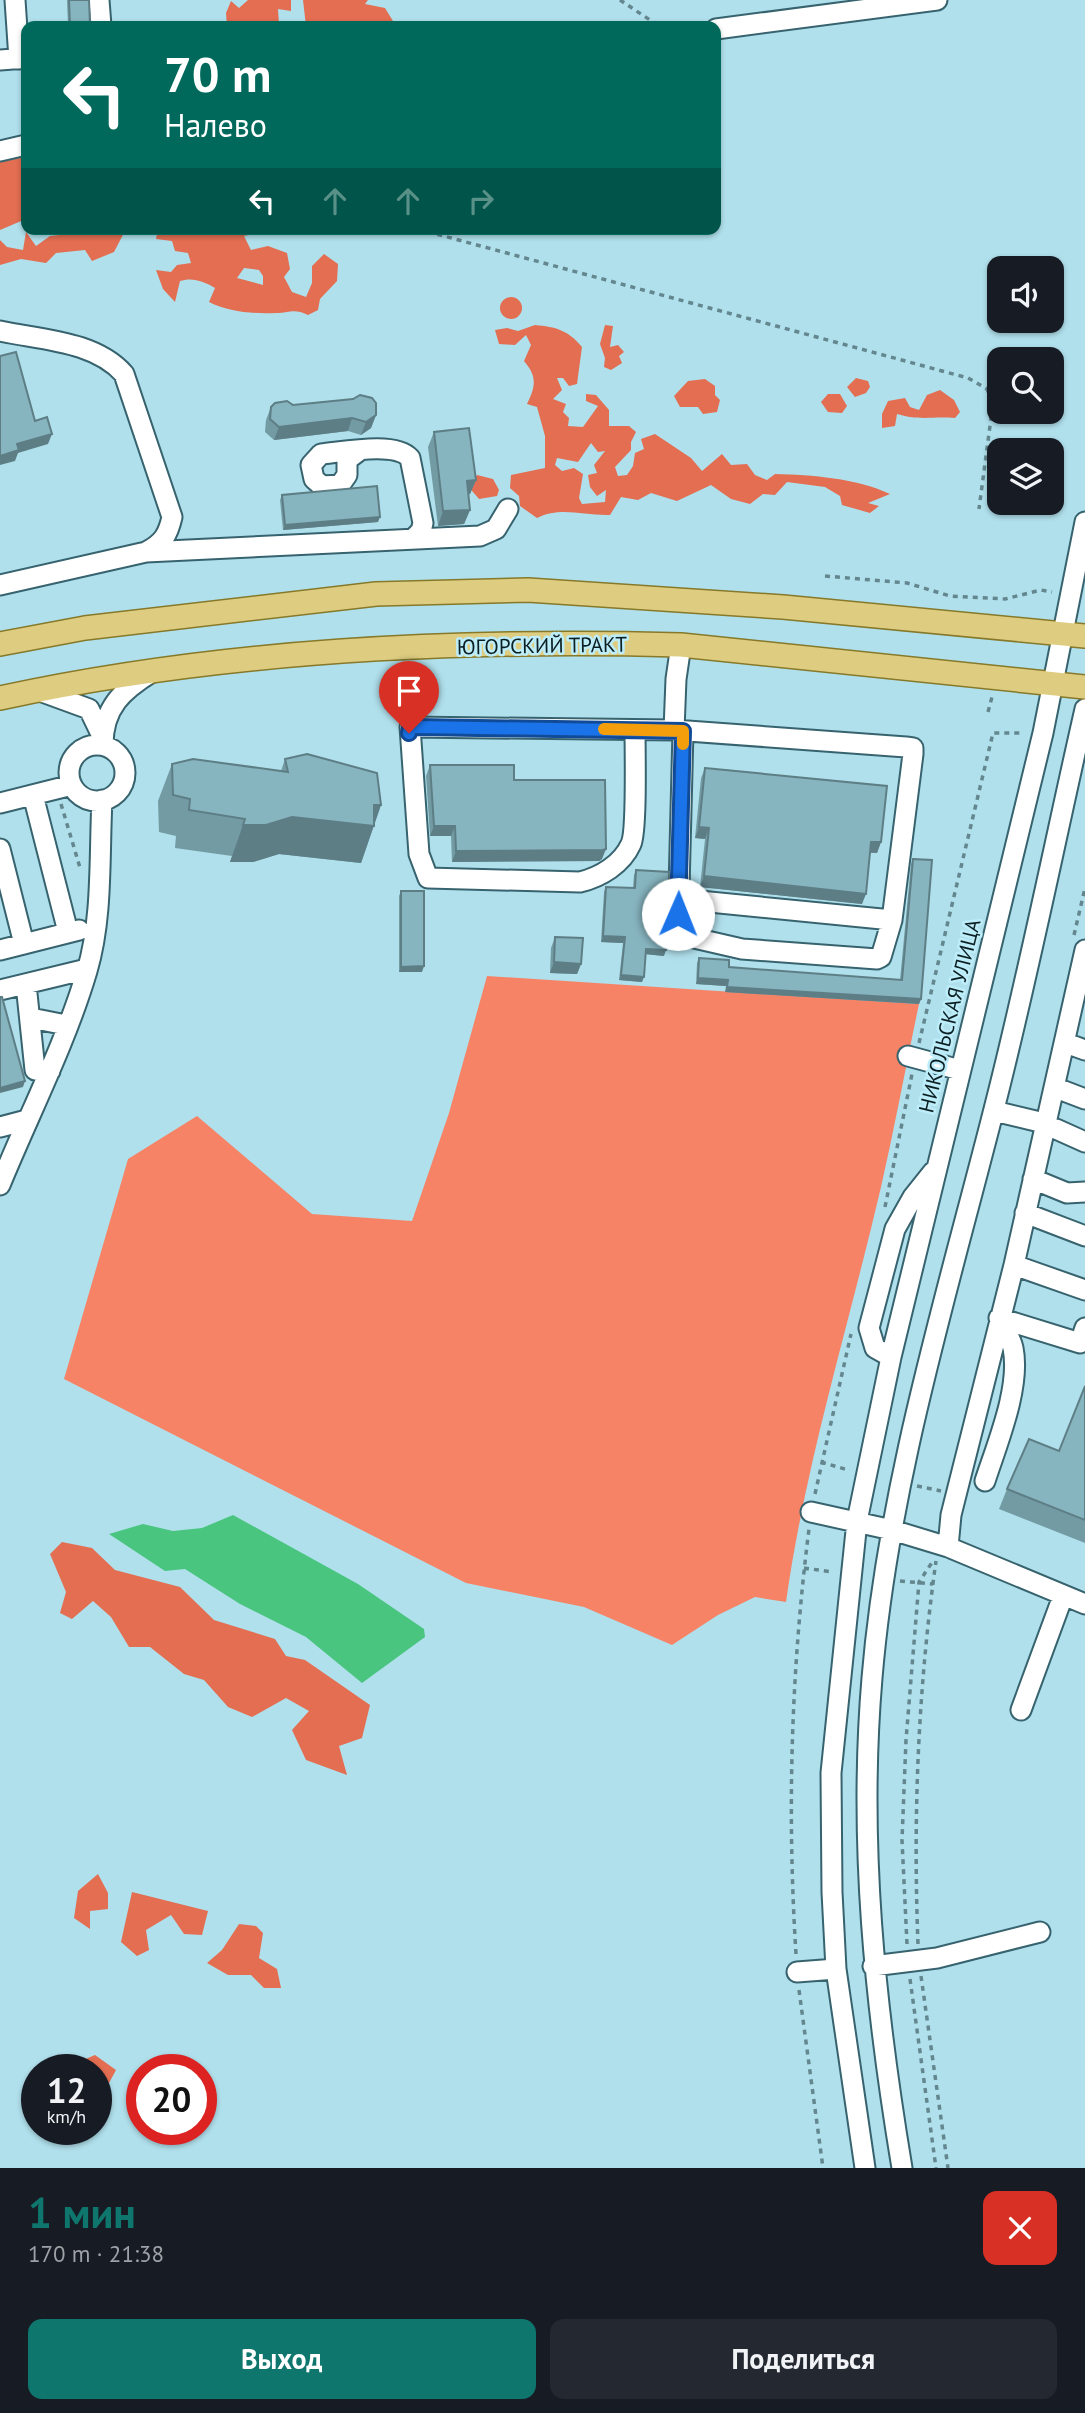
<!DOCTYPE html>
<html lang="ru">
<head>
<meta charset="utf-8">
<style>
  body { margin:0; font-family:"PT Sans",sans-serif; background:#242831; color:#f1f3f6; height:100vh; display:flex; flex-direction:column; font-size:26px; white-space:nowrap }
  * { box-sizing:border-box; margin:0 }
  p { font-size:23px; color:#9ea1a6 }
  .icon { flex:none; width:38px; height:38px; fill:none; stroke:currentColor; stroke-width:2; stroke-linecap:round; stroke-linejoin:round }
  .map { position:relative; height:2168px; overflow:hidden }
  .sheet { display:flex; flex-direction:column; background:#171b24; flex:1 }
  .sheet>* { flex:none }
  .banner { position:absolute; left:21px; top:21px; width:700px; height:214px; border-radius:14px; box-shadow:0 2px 5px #0004; background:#00695c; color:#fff; overflow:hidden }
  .fabs { position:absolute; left:987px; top:256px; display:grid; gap:14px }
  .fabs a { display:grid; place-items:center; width:77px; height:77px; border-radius:14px; background:#171b24; box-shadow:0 2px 5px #0004; font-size:35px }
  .speed { position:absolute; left:21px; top:2054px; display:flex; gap:14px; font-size:35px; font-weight:700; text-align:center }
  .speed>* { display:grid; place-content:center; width:91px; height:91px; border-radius:50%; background:#171b24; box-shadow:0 2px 5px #0004; line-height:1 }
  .speed small { font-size:18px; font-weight:400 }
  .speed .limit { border:10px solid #d22; background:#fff; color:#111 }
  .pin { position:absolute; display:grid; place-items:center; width:60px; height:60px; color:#fff; margin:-72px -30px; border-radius:50% 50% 50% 0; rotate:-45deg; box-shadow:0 0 7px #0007 }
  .pin .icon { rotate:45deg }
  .me { position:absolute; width:77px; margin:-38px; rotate:1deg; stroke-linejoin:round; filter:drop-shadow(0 0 5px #0008) }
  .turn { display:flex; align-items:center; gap:24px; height:147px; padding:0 28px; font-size:32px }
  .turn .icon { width:91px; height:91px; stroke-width:2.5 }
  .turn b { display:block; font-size:49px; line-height:60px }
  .lanes { display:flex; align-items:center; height:66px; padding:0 28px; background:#0003; justify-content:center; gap:35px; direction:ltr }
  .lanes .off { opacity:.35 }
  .round { display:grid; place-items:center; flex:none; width:74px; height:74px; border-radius:14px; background:#242831 }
  .head { display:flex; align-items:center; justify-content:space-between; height:119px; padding:0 28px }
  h1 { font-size:42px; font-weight:700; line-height:52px; color:#0f766e }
  .cta { display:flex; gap:14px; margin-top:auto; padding:14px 28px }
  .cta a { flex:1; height:80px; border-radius:14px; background:#0f766e; color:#fff; font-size:28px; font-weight:700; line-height:80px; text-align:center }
  .cta a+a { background:#242831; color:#f1f3f6 }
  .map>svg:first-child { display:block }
  .green { fill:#f68366 }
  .forest { fill:#e36e52; fill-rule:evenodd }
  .water { fill:#49c57f }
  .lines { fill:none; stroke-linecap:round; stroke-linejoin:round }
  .minor-casing { stroke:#37636e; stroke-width:23 }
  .major-casing { stroke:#867929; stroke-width:26 }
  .path { stroke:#64878f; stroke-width:3.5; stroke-dasharray:5 5; stroke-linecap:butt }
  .minor { stroke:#fff; stroke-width:19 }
  .major { stroke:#decc80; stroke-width:23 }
  .wall { fill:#739ba4 }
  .shaded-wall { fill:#5e7e86 }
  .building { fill:#86b4bf; stroke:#5e7e86; stroke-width:2 }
  .route-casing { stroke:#114b97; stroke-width:18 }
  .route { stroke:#1a73e8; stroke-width:12 }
  .slow { stroke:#f59e0b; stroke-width:12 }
  .labels { text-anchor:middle; stroke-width:5; stroke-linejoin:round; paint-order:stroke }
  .street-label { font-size:21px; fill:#0c1f23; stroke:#bdedf9 }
</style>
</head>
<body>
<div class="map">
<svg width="1085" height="2168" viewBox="0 0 1085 2168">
  <rect width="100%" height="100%" fill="#b0e0ec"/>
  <!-- green -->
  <path class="green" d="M487 976 919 1004C906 1065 895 1126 881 1187 849 1325 806 1460 786 1602L755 1597 718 1615 672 1645 584 1607 466 1583 64 1379 128 1159 197 1116 312 1214 412 1221 449 1113Z"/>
  <!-- forest -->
  <path class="forest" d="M248 0H291V11L278 9 279 24 284 26H227L226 13 231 1 239 8Z
    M303 0H368L365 4 385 8 396 26H306Z
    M26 157V219L0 230V162Z
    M110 229H126L114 252 92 261 85 250 56 253 46 263 21 259 0 265V240L7 247 23 250 26 232 36 246 50 236 96 231 108 234Z
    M158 229H279L244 236 251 250 268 246 287 253 290 269 284 277 292 292 306 297 312 283V266L324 254 338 264 337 281 320 299 318 310 308 315C294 308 290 313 276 313 254 314 228 312 209 302L215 288C204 281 192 277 180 281L175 302 163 289 156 270 171 272 177 265 191 263 188 253 175 251 172 241 156 239ZM244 268 259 270 263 276V285L237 278Z
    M500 308a11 11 0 1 1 22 0a11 11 0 1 1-22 0Z
    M535 325C556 327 568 330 582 347L577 384 569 386 563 378H557L562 390 553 399 566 404 563 412 569 418 568 426 583 427 598 406 586 401V394L596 395 609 410V426H629L636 432 631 442V450L615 467 618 476 627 475 633 466 635 453 644 449 641 439 655 434 691 458 702 471 722 454 731 465 747 464 755 475 767 480 775 474C812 475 856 478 890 494L868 503 879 506 870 513 842 505 840 496 825 487 787 482 775 495 763 494 750 504 731 499 711 485 677 501 651 493 638 500 621 497 610 515C584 516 561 506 537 518L520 506 519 496 510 488 511 475 545 468V436L537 407 527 404C536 386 537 376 524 361L531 345 526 335 515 345 499 344 495 330 507 328 518 331ZM591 443 598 452 605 451 594 465 597 473 588 475 590 487 597 496 606 490 605 502 582 504 579 498 583 474 574 468 562 471 555 465 557 458 578 462Z
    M605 325 613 326 610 347 618 345 624 352 619 356 622 363 611 370 604 367 605 358 600 344Z
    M856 378 868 381 870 387 866 393 855 397 847 387Z
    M705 379 715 386V395L720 400 717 412 703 414 698 407H680L674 396 688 381Z
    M940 390 954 400 960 412 955 418C932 416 921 421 897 414L895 426 882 428V414L888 401 905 398 910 407 919 410 927 395Z
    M828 394H840L847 406 842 413 828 412 821 402Z
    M477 475 493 479 499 490 497 496 479 499 467 485Z
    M62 1542 92 1548 115 1570 180 1587 214 1620 275 1639 286 1656 305 1660 370 1705 362 1738 339 1746 347 1775 306 1760 292 1730 309 1711 286 1698 252 1717 228 1707 204 1680 184 1674 150 1647H129L111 1617 93 1601 72 1619 60 1613 66 1592 50 1554Z
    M98 1874 108 1893V1909L90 1911V1929L74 1918 78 1891Z
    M132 1892 208 1911 202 1935 184 1934 171 1915 146 1930 149 1950 137 1956 121 1942Z
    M239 1924 256 1926 263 1933 259 1958 277 1969 281 1988H264L251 1975H228L207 1963 222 1950Z
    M95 2055 116 2070 109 2083 96 2075V2070H70L69 2066Z"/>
  <!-- water -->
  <path class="water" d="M233 1515 358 1584 424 1629 425 1637 362 1683 306 1637 240 1604 185 1569 165 1571 109 1534 143 1524 173 1531 202 1528Z"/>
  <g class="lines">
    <defs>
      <path id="minor" d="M15 0 19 59
        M99 0 101 26
        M716 29 937 0
        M0 60 26 58
        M0 151 26 145
        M0 331C42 340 95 341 124 374L172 517C168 535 163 543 146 552
        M359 451 347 460V475L340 485 322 486 314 479 311 465 321 454C343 452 395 441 410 458L423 523 421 531 413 539
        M0 585 146 552 480 536 496 529 508 509
        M37 690 89 709 103 738
        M635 730C635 750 637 831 631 844 622 864 601 877 580 882L428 878 419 854 410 727 674 730 906 747 913 748V754L892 920 881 957 877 959 742 949 681 935 678 928 683 731
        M674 730 676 679 681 645
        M103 745C103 707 123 690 152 672
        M69 773a28 28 0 1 1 56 0a28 28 0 1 1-56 0Z
        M33 795 68 932
        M0 803 72 785
        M0 849 24 944
        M679 899 892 920
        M0 950 79 930
        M26 984 35 1070 50 1071
        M0 990 87 969
        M31 1018 66 1025
        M1074 1046 1085 1050
        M908 1056 960 1070
        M1064 1091 1085 1099
        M994 1111 1044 1123
        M0 1127 27 1120
        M1056 1129 1085 1142
        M1033 1179 1067 1193 1085 1192
        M0 1185C29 1114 65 1045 87 971 103 917 99 856 102 800
        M1025 1213 1085 1236
        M1014 1265 1085 1290
        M999 1318 1080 1343 1085 1328
        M891 1357 875 1348 869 1328 895 1229 913 1197 933 1172
        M985 1481C997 1444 1021 1387 1013 1348 1011 1338 1004 1327 999 1318
        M811 1512 892 1530 948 1547 1085 1604
        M948 1547 951 1515 1014 1265 1085 950
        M1021 1710 1063 1596
        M873 1966 937 1958 1040 1932
        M797 1972 836 1969
        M865 2168 836 1969 832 1892 831 1773 857 1521 891 1357 1043 733 1085 522
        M902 2168C875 2006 858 1843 872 1678 888 1487 945 1301 992 1117 1027 982 1054 845 1085 709"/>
      <path id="major" d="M0 644 85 628 376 594 528 590 783 607 1085 636
        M0 698C222 650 454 639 681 645L1085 687"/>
    </defs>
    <!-- minor casing -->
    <use href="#minor" class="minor-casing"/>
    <!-- major casing -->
    <use href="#major" class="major-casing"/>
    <!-- path -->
    <path class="path" d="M620 0 659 26
      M418 229 968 378 987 389 993 403 979 509
      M825 576 907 583 950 596 1005 599 1041 590 1052 592
      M988 712 992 697
      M61 804 81 871
      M1074 935 1085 888
      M919 1043 993 733H1024
      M885 1207 912 1074
      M821 1462 848 1470
      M917 1486 941 1491
      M815 1494 851 1334
      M804 1568 833 1572
      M900 1581 933 1584
      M907 1944 902 1840 906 1740 919 1582 933 1561
      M918 1944C913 1815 918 1689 936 1561
      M796 1954C787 1812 791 1671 809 1529
      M921 1976 948 2168
      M910 1979 936 2168
      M799 1990 823 2168"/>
    <!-- minor -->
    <use href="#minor" class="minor"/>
    <!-- major -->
    <use href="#major" class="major"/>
  </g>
  <!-- wall -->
  <path class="wall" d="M67 0H89L90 26H68Z
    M293 405 376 415 371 428 361 435 348 431 274 440 265 432 266 420 271 407Z
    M434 432 476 480 470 494H468L470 510 464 524 438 526 428 447Z
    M282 495 378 522 283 530 280 500Z
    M285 759 381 805 361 863 279 854 253 862H230L232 856 175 848 176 836 159 832 158 801 172 764 281 771Z
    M430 765 514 780 602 859 599 861 452 862 451 836H430L426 776Z
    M705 768 881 842 877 853H870L862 904 700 887 705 839 695 838 701 778Z
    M913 859 921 999 919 1004 725 992 726 986 696 984 697 963 699 958 729 967 900 980 911 864Z
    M636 870 664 956 646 954 642 982 619 980 623 943 601 942 604 892 606 887 633 888 634 875Z
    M401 891 422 972H399V896Z
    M555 937 581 964 577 974 550 973 551 948Z
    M1085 1386V1543L999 1509 1007 1489 1059 1451Z"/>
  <!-- shaded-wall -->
  <path class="shaded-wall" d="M376 415 371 428 361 435 366 422Z
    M352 418 348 431 274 440 279 427Z
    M52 434 48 444 18 453 15 461 0 465V456L17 444Z
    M476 480 470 494 462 495 467 481Z
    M470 510 464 524 438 526 443 511Z
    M380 517 378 522 283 530 285 525Z
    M374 805H381L361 863 279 854 253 862H230L243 825Z
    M434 826H455L451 836H430Z
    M699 827 709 828 705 839 695 838Z
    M871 842H881L877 853 867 852Z
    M606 849 602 859 599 861 452 862 456 851Z
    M704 876 866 894 862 904 700 887Z
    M603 936 625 937 623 943 601 942Z
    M646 949 666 950 664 956 644 954Z
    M554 962 581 964 577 974 550 973Z
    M424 966 422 972H399L401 967Z
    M621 975 644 977 642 982 619 980Z
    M698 978 728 980 726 986 696 984Z
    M727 987 921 999 919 1004 725 992Z
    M25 1081 23 1087 0 1093V1088Z"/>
  <!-- building -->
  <path class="building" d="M69 0H89L90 26H70Z
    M16 352 35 421 47 417 52 434 17 444 19 450 0 456V356Z
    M360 395 372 398 376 403V415L366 422 352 418 279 427 270 419 271 407 275 403 287 401 293 405 353 399Z
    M469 428 476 480 467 481 470 510 443 511 434 432Z
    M377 486 380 517 285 525 282 495Z
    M307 754 377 773 381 805H374V826L292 817 266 825H243L245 819 189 810 190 799 173 795 172 764 193 759 288 772 285 759Z
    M430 765H514V780H605L606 849 603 850 456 851 455 826H434Z
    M705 768 887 786 881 842H871L866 894 704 876 709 828 699 827Z
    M913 859 932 860 921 999 727 987 728 980 698 978 699 958 729 960V967L902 980Z
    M636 870 669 872 666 950 646 949 644 977 621 975 625 937 603 936 606 887 635 888Z
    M401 891H424V966L401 967Z
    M555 937 583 938 581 964 554 962Z
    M0 997H2L25 1081 0 1088Z
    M1085 1386V1520L1007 1489 1029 1439 1059 1451Z"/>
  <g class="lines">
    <defs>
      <path id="route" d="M409 733 410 727H417L683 731 678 914"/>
    </defs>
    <!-- route casing -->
    <use href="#route" class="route-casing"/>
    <!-- route -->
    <use href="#route" class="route"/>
    <!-- slow -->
    <path class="slow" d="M604 729 683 731V744"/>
  </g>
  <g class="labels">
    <!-- street labels -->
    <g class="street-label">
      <text transform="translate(542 646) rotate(-1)" y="7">ЮГОРСКИЙ ТРАКТ</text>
      <text transform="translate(950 1016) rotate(-76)" y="7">НИКОЛЬСКАЯ УЛИЦА</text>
    </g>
  </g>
</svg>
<div class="fabs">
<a><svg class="icon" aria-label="sound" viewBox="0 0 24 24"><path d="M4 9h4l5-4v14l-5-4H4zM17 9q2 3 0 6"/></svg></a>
<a><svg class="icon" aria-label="search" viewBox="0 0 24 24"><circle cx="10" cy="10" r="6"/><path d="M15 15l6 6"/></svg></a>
<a><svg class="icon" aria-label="layers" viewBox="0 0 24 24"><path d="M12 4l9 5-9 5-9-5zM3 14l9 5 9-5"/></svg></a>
</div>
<div class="speed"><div>12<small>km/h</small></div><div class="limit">20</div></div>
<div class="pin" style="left:409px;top:733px;background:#d93025"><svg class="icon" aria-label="arrive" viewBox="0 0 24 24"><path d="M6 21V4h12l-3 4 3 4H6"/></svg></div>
<svg class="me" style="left:678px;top:914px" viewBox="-20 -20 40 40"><circle r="19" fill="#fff"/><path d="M0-13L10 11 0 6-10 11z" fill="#1a73e8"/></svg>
<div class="banner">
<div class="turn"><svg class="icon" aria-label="left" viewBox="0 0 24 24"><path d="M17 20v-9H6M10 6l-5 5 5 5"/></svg><div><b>70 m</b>Налево</div></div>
<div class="lanes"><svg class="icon" aria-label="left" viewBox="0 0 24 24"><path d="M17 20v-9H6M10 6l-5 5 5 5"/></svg><svg class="icon off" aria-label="ahead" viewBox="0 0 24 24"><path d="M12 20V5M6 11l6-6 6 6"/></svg><svg class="icon off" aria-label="ahead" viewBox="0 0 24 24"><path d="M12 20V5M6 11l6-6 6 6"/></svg><svg class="icon off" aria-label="right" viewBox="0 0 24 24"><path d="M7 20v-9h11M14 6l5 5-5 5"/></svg></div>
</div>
</div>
<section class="sheet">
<div class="head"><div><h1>1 мин</h1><p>170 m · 21:38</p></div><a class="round" style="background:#d93025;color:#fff"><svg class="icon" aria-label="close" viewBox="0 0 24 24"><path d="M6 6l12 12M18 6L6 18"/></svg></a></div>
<div class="cta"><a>Выход</a><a>Поделиться</a></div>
</section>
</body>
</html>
